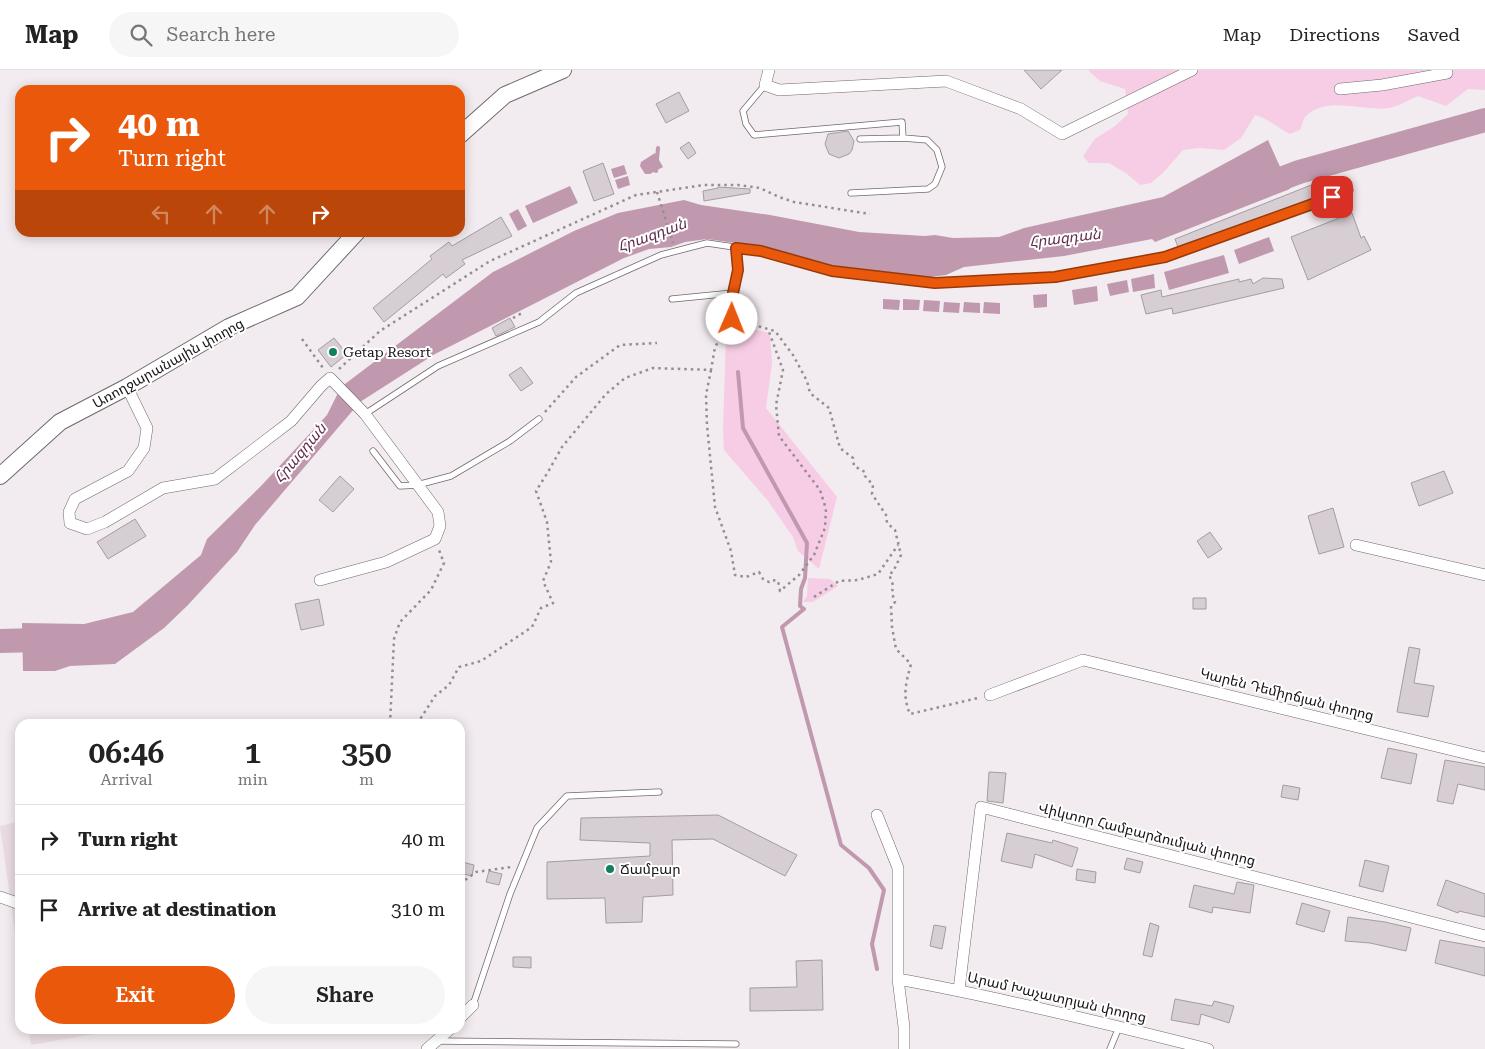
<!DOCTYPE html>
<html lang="en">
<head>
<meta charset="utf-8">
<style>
  body { margin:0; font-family:"Roboto Serif","Noto Sans Armenian",serif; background:#f6f6f6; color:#222; height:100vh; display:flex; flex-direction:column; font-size:19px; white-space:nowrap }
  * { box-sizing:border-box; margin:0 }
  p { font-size:16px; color:#767676 }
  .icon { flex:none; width:28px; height:28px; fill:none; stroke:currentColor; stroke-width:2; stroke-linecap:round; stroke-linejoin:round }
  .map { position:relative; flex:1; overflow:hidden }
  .side { position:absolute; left:15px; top:649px; width:450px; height:315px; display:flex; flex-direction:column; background:#fff; border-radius:15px; box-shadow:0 2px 12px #0003 }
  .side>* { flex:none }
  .banner { position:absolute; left:15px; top:15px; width:450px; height:152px; border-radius:15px; box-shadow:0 2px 12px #0003; background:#ea580c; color:#fff; overflow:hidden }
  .pin { position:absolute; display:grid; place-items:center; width:42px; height:42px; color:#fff; margin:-21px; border-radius:10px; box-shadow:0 2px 8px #0006 }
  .me { position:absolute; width:55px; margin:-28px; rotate:1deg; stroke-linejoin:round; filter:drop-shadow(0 0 4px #0008) }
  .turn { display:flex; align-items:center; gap:18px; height:105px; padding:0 20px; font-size:22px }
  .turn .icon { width:65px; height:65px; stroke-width:2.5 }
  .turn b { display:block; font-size:35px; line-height:42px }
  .lanes { display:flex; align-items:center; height:48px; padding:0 20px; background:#0003; justify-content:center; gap:25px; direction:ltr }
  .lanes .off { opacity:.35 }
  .eta { display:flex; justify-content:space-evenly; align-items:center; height:85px; text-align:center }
  .eta b { font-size:30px; font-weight:600; line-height:35px }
  .action { display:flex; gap:10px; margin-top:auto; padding:10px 20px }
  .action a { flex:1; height:58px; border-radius:30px; background:#ea580c; color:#fff; font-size:20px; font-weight:600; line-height:58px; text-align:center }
  .action a+a { background:#f6f6f6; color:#222 }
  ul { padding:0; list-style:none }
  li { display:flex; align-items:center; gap:15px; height:70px; padding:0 20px; border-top:1px solid #e0e0e0 }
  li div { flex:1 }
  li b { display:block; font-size:19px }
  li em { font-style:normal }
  header { display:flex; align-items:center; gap:30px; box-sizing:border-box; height:70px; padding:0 25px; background:#fff; border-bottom:1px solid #e0e0e0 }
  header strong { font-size:24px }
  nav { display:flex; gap:28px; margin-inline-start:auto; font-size:18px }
  .search { width:350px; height:45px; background:#f6f6f6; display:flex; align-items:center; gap:12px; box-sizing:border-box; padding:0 18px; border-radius:28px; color:#767676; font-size:19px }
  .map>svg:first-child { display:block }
  .built { fill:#eadbe3 }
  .green { fill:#f6cde4 }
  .water { fill:#c099ae }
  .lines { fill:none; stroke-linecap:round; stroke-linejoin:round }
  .stream { stroke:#c099ae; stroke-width:4 }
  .river { stroke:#c099ae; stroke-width:24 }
  .building { fill:#d6ced2; stroke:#a39ca0 }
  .lane-casing { stroke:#6f696c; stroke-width:7 }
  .street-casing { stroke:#6f696c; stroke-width:12 }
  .secondary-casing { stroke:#6f696c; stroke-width:18 }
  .path { stroke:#938e91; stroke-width:2.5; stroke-dasharray:2.5 4; stroke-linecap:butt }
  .lane { stroke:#fff; stroke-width:5.5 }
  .street { stroke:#fff; stroke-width:11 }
  .secondary { stroke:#fff; stroke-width:16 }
  .route-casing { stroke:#983908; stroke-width:12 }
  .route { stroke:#ea580c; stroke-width:9 }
  .poi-dot { fill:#12805c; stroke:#fff; stroke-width:2 }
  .labels { text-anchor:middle; stroke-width:4; stroke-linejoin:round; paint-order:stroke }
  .poi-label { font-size:14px; fill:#171415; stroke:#fff; text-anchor:start }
  .street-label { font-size:14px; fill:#171415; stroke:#fff }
  .water-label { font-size:15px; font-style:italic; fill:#622f4e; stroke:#fff }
</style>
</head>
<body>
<header>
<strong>Map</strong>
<div class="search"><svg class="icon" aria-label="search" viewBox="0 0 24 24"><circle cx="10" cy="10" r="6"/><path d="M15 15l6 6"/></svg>Search here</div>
<nav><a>Map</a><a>Directions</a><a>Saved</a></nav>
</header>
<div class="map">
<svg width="1485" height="979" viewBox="0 0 1485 979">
  <rect width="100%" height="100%" fill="#f2ebef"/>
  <!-- built -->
  <path class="built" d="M20 751V899L0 756Z
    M28 959H122L31 975Z"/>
  <!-- green -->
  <path class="green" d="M1089 0H1485V20L1468 19 1446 36 1418 26C1410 29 1401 35 1393 37 1366 44 1329 24 1306 46 1303 49 1302 55 1300 60L1290 64C1278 58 1267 48 1255 45L1241 68 1224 80 1199 78 1183 80 1163 103 1151 113 1140 115 1127 104 1109 93H1089L1083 86 1095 69 1115 56 1128 44 1125 19 1100 11 1090 2Z
    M742 257 770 263 772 293 766 338 837 427 819 499 798 481 793 467 768 431 724 380 723 360 726 264Z
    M808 508 830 509 838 516 813 532H803L807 526Z"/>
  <!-- water -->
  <path class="water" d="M1268 70 1290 119 1155 172 1152 169 1064 186 964 197 946 205 923 208 834 196 763 177 707 169 685 172 671 177 649 179 624 188 435 284 360 332 255 455 237 482 187 536 164 558 115 594 70 596 55 601H23L22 553 84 554 133 542 201 485 207 469 261 416 327 345 341 317 493 202 574 161 618 143 684 130 701 135 770 145 859 162 925 166 935 165 953 168 999 167 1024 158 1163 127Z
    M655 83 663 97 650 104H645L640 96 641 92Z
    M624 95 627 104 614 108 611 99Z
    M628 106 630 115 618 119 615 110Z
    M570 116 578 133 533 153 525 136Z
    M518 139 527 156 518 161 509 144Z
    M1269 167 1274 181 1239 194 1234 180Z
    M1224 185 1229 203 1169 220 1164 202Z
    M1154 204 1155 218 1133 222 1131 209Z
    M1127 210 1129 222 1110 226 1107 214Z
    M1097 216 1098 231 1074 235 1072 220Z
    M1047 224V237L1034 238 1033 225Z
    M883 229 900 230 899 240 883 239Z
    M903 229 920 230 919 240H903Z
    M924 230 940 231 939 242 923 241Z
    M944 232 960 233 959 243 943 242Z
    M964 232 980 233V243L963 242Z
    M984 232 1000 233V244L983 243Z"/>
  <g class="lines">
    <!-- stream -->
    <path class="stream" d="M656 101 658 78
      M738 302 743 358 807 473 805 508 801 519 800 536 804 539 782 557 841 775 869 798 884 820 872 874 877 899"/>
    <!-- river -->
    <path class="river" d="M1254 119 1299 102 1485 50
      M0 571 37 570 52 571"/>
  </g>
  <!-- building -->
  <path class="building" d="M1024 0H1062L1041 19Z
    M679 22 689 41 666 53 656 34Z
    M848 61 854 71 852 80 849 84 839 88 829 84 825 74 828 64Z
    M689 72 696 83 688 89 680 78Z
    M603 93 614 124 594 131 583 101Z
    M1324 110 1329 123 1178 177 1175 169Z
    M718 117 750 119V123L704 131 703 121 718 118Z
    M1352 143 1361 168 1364 166 1371 180 1308 210 1291 167Z
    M501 147 512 166 462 190 465 194 446 208 443 204 384 252 373 238 432 189 430 186 449 172 452 176Z
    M1263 208 1282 209 1284 218 1173 244 1172 238 1146 244 1141 225 1161 220 1162 227 1239 209V212L1251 209 1253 214Z
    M510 248 515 257 496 266 492 258Z
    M334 268 347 284 331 297 318 280Z
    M521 297 533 313 521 321 509 305Z
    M1444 401 1453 423 1419 436 1411 413Z
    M340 406 354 419 333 442 319 430Z
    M1333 438 1344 477 1319 484 1308 446Z
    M135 449 146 466 108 489 97 472Z
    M1210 462 1222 479 1208 488 1197 471Z
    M1193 528H1206V539H1193Z
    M319 529 324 555 301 560 295 534Z
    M1409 577 1420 579 1414 613 1434 616 1428 647 1397 642Z
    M1388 678 1417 684 1411 714 1381 708Z
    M1445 690 1485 697V720L1458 714 1453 734 1437 731Z
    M989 702 1006 703 1003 733 987 731Z
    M1283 715 1300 718 1298 730 1281 727Z
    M718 745 797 785 785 806 713 769 672 770 673 825 643 827 642 852 606 853 605 828 547 829V792L650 786V773L580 770 581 748Z
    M1007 763 1052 773 1053 770 1078 778 1072 797 1035 784 1032 798 1001 791Z
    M1127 788 1143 792 1140 803 1124 799Z
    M1365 790 1389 796 1383 822 1359 816Z
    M462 792 474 795 472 806 460 803Z
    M1077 799 1096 802 1095 813 1076 810Z
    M489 801 502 804 499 815 486 812Z
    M1446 810 1485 824V847L1459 841 1458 843 1437 835Z
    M1237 812 1254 815 1250 843 1213 837 1212 843 1189 837 1194 815 1234 824Z
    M1302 833 1330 841 1324 862 1296 854Z
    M1348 847 1385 852 1411 858 1406 881 1370 873 1345 871Z
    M1150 853 1159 856 1152 887 1143 885Z
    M934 855 946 857 942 879 930 876Z
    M1440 870 1485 878V906L1435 893Z
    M513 887H531V898L513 897Z
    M822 890 823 940 750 941V918L797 917 796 891Z
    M1175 929 1212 936 1214 931 1234 936 1229 953 1201 944 1199 955 1171 950Z"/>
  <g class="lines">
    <defs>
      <path id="lane" d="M765 15 743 41 746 54 754 65 902 52 903 68 927 70 937 80 942 97 935 114 928 119 851 123
        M860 69 903 68
        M672 229 733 223
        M732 249 733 223 738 200 736 178
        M365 344 438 296 539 252 576 223 661 185 707 173 761 181 833 201 935 213 1055 207 1165 187 1350 120
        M373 381 400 416 417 415 451 406 510 371 539 349
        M473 935 510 824 537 758 567 726 659 722
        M437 971 736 974
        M1110 979 1119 957"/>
      <path id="street" d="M769 0 765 15 779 20 946 11 1021 39 1062 64 1192 0
        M1340 19 1382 15 1447 3 1443 0
        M127 317 147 358 144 378 128 401 75 429 69 442 70 453 87 459 105 452 163 418 215 409 291 351 321 316 330 308 365 344 438 442 440 456 435 469 386 492 320 510
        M1356 475 1485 505
        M990 625 1083 590 1485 688
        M877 745 898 798V909L904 957V979
        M0 827 20 834
        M898 909C1002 928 1105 953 1208 979
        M959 920 981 737 1485 866
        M460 948 473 935
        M427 979 450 959"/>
      <path id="secondary" d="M460 65 505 25 563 0
        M0 406 60 352 127 317 229 257 297 227 357 162"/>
    </defs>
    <!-- lane casing -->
    <use href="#lane" class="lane-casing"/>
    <!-- street casing -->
    <use href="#street" class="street-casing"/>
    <!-- secondary casing -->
    <use href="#secondary" class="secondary-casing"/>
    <!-- path -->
    <path class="path" d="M657 122 673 173
      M513 248 522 243
      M740 251 775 261 793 285 807 311 810 323 829 338 840 378 853 388 854 396 865 402V406L873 415 872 424 886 445 887 453 895 460 901 485 893 502 889 504 893 515 892 523 895 532 891 536 892 557 896 579 911 594C906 613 902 625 910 644L978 628
      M302 269 323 298
      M339 299 380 261 490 191 636 125 704 115H738L760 118 779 127 794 132 870 144
      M711 300 706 325 707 355 715 437 731 481 735 505 746 507 759 502 763 509 769 512 772 510 778 511 780 521 799 505 814 485 825 458 826 439 820 420 779 366 776 335 783 300 768 259
      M545 342 576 307 620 275 657 273
      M814 527 839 511 858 510 878 504 898 475
      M390 654 394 569 400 552 431 520 444 493 439 480
      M417 654 435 626 449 615 459 597 481 591 532 557 541 538 553 533 543 511 551 492 547 452 536 421 548 402 562 377 606 324 625 308 653 298 711 300 715 277 728 256
      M460 814 476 802 511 797"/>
    <!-- lane -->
    <use href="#lane" class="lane"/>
    <!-- street -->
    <use href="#street" class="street"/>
    <!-- secondary -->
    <use href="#secondary" class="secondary"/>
  </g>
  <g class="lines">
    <defs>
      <path id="route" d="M732 249 733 223 738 200 736 178 761 181 832 201 935 213 1055 207 1165 187 1332 127"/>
    </defs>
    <!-- route casing -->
    <use href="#route" class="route-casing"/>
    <!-- route -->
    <use href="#route" class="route"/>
  </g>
  <!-- markers -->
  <g class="poi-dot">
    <circle cx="333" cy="282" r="5"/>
    <circle cx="610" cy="799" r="5"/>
  </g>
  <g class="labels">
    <!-- poi labels -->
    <g class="poi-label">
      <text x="343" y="287">Getap Resort</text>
      <text x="620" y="804">Ճամբար</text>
    </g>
    <!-- street labels -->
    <g class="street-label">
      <text transform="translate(168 293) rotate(-29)" y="5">Առողջարանային փողոց</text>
      <text transform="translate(1287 624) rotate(14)" y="5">Կարեն Դեմիրճյան փողոց</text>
      <text transform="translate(1147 764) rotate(14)" y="5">Վիկտոր Համբարձումյան փողոց</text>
      <text transform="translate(1057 927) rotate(13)" y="5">Արամ Խաչատրյան փողոց</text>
    </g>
    <!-- water labels -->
    <g class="water-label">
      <text transform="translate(652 165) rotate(-20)" y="5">Հրազդան</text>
      <text transform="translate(1065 168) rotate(-7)" y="5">Հրազդան</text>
      <text transform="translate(300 383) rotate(-50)" y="5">Հրազդան</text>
    </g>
  </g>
</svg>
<div class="pin" style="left:1332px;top:127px;background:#d93025"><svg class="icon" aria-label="arrive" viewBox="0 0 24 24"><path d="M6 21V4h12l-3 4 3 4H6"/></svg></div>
<svg class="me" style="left:732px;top:249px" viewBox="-20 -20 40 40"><circle r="19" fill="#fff"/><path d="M0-13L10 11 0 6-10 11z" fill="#ea580c"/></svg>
<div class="banner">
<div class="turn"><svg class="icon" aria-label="right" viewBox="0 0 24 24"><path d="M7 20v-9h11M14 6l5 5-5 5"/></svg><div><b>40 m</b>Turn right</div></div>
<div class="lanes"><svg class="icon off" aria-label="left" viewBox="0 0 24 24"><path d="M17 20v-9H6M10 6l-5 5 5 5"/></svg><svg class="icon off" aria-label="ahead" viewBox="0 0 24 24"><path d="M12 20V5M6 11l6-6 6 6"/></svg><svg class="icon off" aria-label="ahead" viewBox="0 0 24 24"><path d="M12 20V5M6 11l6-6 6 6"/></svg><svg class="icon" aria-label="right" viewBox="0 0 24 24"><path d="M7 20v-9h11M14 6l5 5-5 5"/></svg></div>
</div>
<section class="side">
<div class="eta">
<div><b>06:46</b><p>Arrival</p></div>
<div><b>1</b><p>min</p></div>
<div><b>350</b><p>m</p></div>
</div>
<ul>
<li><svg class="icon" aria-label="right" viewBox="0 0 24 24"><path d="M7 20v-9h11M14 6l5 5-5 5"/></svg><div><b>Turn right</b></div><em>40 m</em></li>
<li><svg class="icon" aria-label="arrive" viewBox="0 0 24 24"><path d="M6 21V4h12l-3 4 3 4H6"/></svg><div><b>Arrive at destination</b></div><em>310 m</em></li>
</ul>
<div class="action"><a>Exit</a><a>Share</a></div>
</section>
</div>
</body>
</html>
